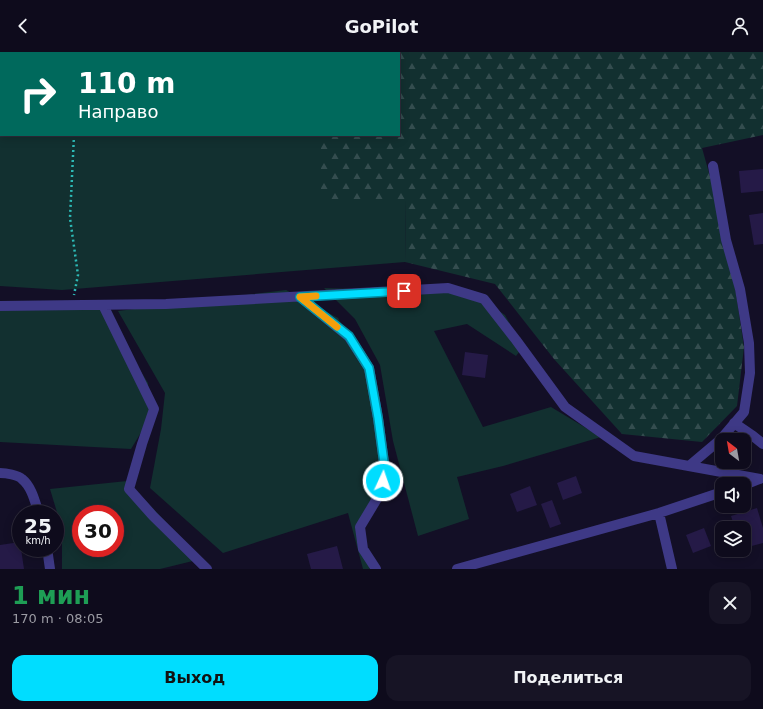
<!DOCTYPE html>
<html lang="ru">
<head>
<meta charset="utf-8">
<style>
  body { margin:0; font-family:"DejaVu Sans",sans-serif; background:#171425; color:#f1f3f6; height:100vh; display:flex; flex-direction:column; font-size:15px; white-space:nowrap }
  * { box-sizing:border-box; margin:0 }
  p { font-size:13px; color:#9b9ba3 }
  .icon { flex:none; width:22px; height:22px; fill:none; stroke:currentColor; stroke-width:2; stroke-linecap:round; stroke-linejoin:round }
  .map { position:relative; height:517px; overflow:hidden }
  .panel { display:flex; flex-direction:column; background:#0e0b1c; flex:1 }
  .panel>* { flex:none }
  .hud { position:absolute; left:0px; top:0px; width:400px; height:84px; box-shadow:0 2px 10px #0003,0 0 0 1px #2e2b3b; background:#00695c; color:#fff; overflow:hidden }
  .needle { width:26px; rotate:329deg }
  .controls { position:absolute; left:715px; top:381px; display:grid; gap:8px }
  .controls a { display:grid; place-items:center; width:36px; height:36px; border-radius:8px; background:#0e0b1c; box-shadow:0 2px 10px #0003,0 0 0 1px #2e2b3b; font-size:20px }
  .speed { position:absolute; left:12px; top:453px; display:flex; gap:8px; font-size:20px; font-weight:700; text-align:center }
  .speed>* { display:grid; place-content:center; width:52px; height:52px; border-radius:50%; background:#0e0b1c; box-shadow:0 2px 10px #0003,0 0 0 1px #2e2b3b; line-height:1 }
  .speed small { font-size:10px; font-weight:400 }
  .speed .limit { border:6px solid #d22; background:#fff; color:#111 }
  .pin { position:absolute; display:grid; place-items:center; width:34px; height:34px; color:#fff; margin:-17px; border-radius:8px; box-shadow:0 2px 6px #0006 }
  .me { position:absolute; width:44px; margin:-22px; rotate:3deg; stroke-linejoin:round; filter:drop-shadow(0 0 3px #0008) }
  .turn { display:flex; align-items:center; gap:14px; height:84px; padding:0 12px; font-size:18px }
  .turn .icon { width:52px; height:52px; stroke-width:2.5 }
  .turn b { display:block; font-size:28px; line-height:34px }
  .round { display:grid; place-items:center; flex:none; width:42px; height:42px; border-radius:12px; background:#171425 }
  .overview { display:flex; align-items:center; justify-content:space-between; height:68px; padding:0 12px }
  h1 { font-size:24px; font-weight:700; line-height:30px; color:#1e9e55 }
  .action { display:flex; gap:8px; margin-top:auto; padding:8px 12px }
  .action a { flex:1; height:46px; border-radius:12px; background:#0df; color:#111; font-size:16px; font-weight:700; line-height:46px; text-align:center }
  .action a+a { background:#171425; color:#f1f3f6 }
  header { display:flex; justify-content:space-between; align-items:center; height:52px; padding:0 12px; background:#0e0b1c; font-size:18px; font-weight:700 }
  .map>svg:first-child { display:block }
  .green { fill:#123030; fill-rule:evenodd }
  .forest { fill:url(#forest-firs) }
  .building { fill:#251a47 }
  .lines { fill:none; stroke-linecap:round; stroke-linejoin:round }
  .path { stroke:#2dbab6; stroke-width:2.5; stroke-dasharray:2 3; stroke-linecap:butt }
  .minor { stroke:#3e3986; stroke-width:10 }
  .route-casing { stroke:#0090a6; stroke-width:10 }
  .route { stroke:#0df; stroke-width:7 }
  .slow { stroke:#f59e0b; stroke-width:7 }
</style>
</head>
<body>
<header><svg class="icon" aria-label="back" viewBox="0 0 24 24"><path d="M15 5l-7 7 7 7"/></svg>GoPilot<svg class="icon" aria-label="person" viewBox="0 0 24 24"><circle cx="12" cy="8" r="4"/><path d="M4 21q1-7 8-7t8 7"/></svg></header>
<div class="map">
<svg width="763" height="517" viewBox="0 0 763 517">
  <defs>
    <pattern id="forest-firs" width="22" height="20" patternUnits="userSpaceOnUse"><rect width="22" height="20" fill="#123030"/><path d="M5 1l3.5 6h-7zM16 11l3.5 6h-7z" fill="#344d4f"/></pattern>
  </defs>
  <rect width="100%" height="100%" fill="#130f26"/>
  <!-- green -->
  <path class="green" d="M0 0H83V1H1V83H321V149H406L405 210 62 238 0 234Z
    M98 0H322L321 1H97Z
    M324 236 471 240 505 263 523 295 516 304 467 272 434 279 483 375 551 355 601 385 503 414 457 425 469 467 418 484 393 389 380 313 355 267Z
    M286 238 338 266 370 319 389 416 362 479 372 511 369 517H363L348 461 223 501 150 436 161 377 165 341 118 259Z
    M0 254 102 257 148 331 151 364 131 397 0 390Z
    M127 429 201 507 160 517H62V477L50 437ZM81 462H115V496H81Z"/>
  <!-- forest -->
  <path class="forest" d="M322 0H763V83L702 96 728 189 744 295 737 354 702 390 622 382 554 307 495 232 405 210 406 149H321V83H399V1H322Z"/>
  <!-- building -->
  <path class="building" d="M763 117V139L741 141 739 119Z
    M763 161V192L754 193 749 163Z
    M465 300 488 303 485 326 462 323Z
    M576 424 582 441 563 448 557 431Z
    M530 434 537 453 517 460 510 442Z
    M552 448 561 472 550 476 541 452Z
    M757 456 763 476V491L744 496V476H735L731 464Z
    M704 476 711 494 693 501 686 483Z
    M20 490 24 517H0V493Z
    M337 494 343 517H311L307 502Z"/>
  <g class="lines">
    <!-- path -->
    <path class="path" d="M72 0V1
      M74 83 70 166 78 223 74 243"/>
    <!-- minor -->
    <path class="minor" d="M300 245 349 285 369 316 378 366 385 418 381 440 360 475 363 497 376 517
      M103 253 154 357 142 392 129 437 153 464 207 517
      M0 254 166 252 448 236 484 247 516 288 565 355 634 404 760 427
      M734 371 753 384 763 392
      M689 414 721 387 744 360 750 321 749 291 740 237 726 188 713 114
      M0 421C6 421 18 423 22 427 32 435 35 450 39 462
      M744 433 759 427
      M659 461 672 517
      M47 496 50 517
      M457 517 659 461 722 440"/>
  </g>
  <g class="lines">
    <defs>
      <path id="route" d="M383 429 385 418 378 366 369 316 349 284 300 245 404 239"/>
    </defs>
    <!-- route casing -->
    <use href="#route" class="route-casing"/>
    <!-- route -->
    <use href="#route" class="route"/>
    <!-- slow -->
    <path class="slow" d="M316 244 300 245 337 275"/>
  </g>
</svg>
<div class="controls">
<a><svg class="needle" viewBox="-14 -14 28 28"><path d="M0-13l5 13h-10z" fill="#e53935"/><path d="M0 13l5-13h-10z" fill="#9b9ba3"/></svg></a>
<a><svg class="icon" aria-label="sound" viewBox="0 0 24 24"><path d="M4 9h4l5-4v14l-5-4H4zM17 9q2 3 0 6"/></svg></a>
<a><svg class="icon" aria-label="layers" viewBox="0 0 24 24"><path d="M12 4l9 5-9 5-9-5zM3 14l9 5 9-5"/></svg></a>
</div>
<div class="speed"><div>25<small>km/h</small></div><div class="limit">30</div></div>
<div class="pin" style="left:404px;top:239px;background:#d93025"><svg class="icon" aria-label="arrive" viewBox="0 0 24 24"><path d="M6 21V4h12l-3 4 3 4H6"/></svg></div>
<svg class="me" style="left:383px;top:429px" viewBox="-20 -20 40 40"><circle r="17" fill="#0df" stroke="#fff" stroke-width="3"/><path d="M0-11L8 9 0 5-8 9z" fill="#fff"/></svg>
<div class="hud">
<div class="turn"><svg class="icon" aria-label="right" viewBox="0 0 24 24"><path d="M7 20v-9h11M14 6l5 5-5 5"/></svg><div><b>110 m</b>Направо</div></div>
</div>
</div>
<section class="panel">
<div class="overview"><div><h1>1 мин</h1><p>170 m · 08:05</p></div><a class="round"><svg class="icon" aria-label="close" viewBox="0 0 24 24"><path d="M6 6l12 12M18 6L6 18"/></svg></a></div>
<div class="action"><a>Выход</a><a>Поделиться</a></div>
</section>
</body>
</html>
